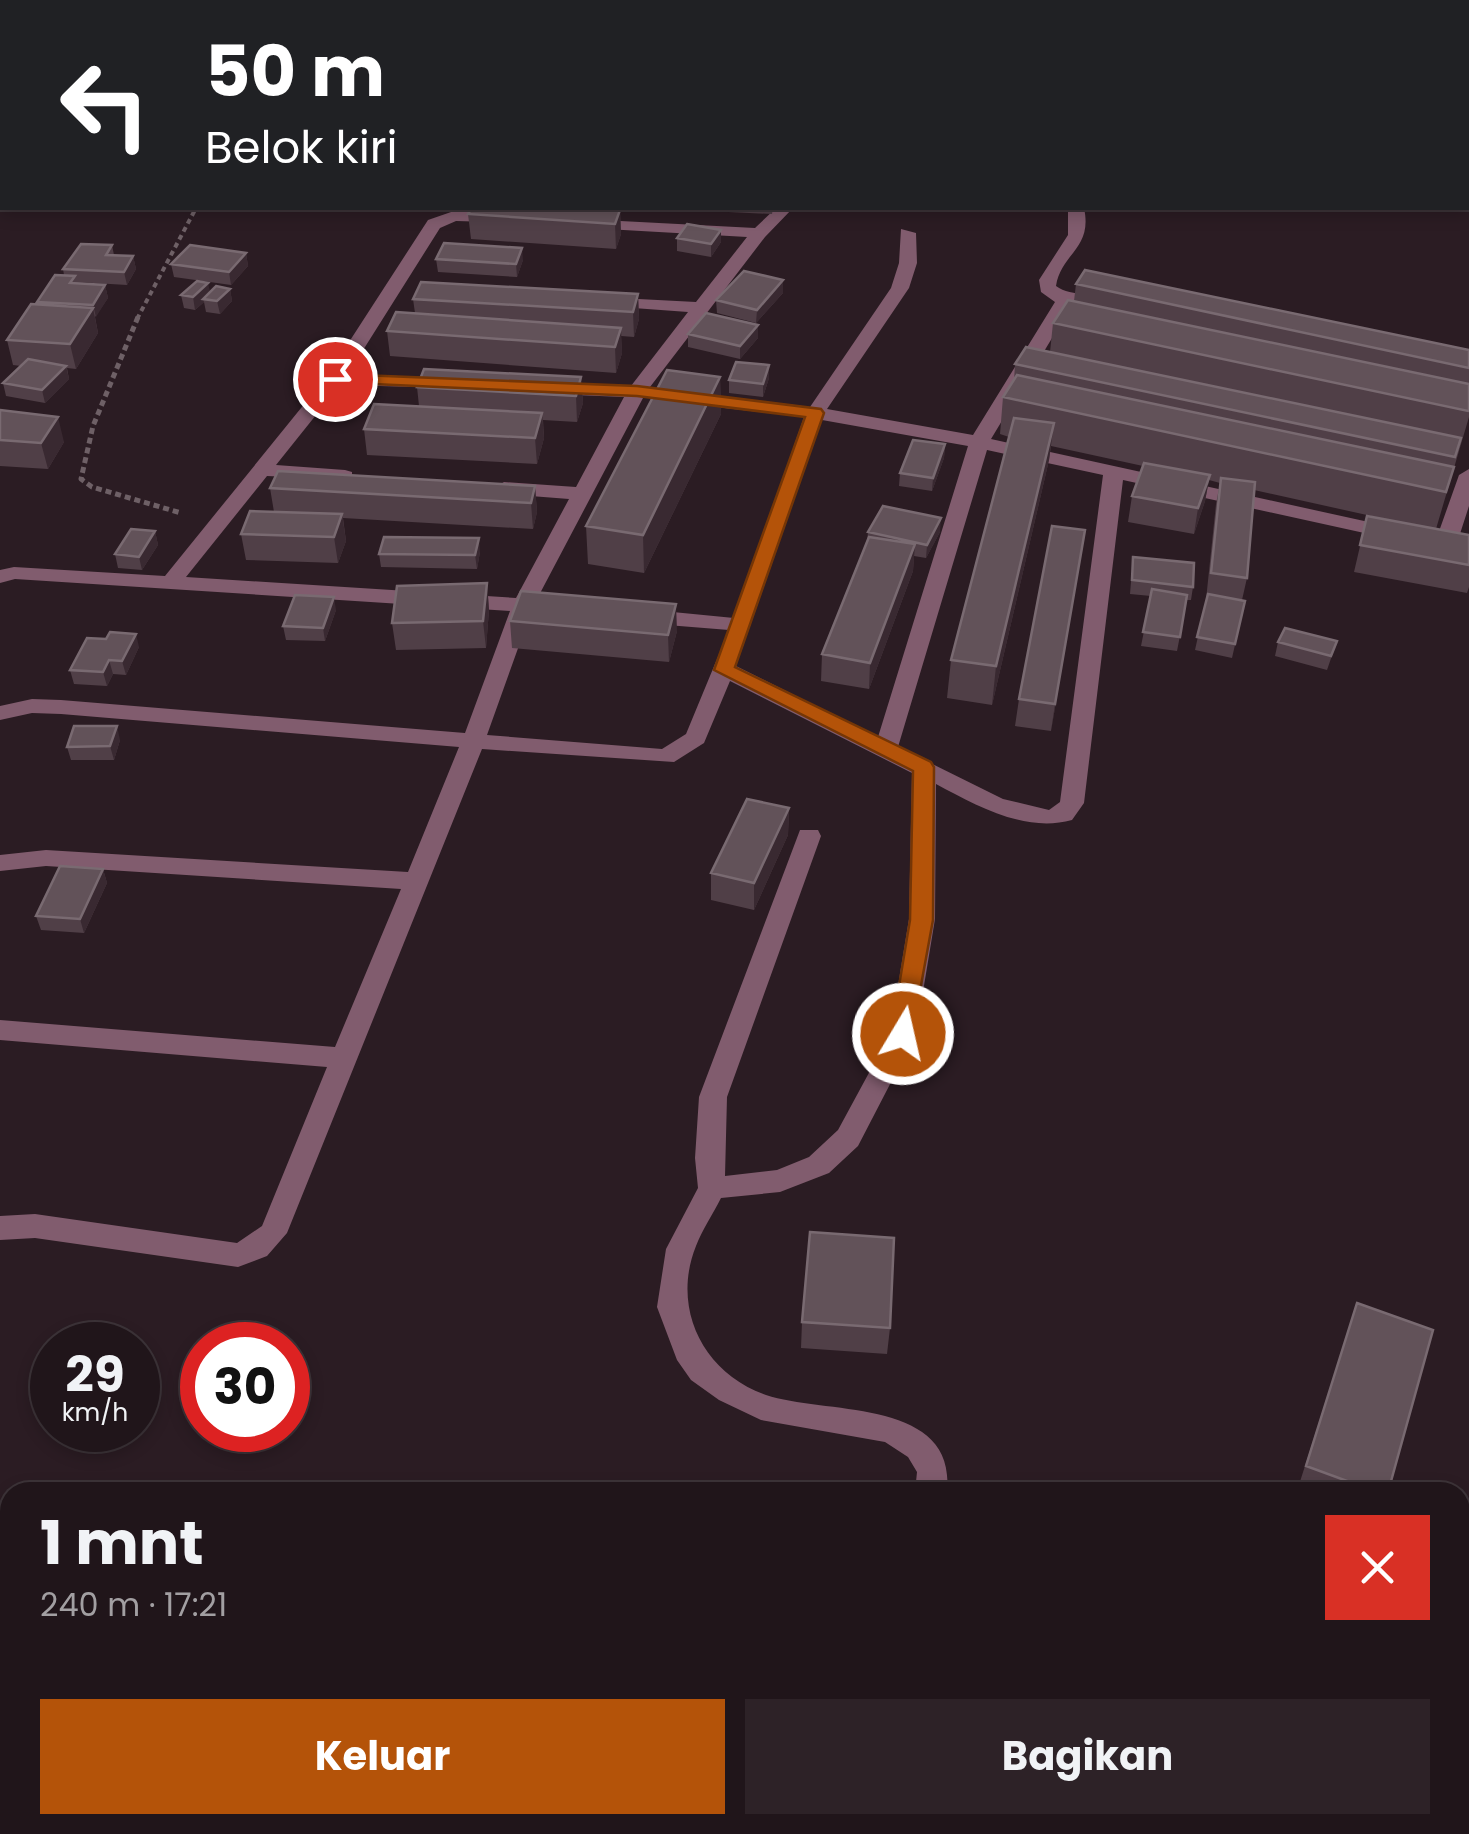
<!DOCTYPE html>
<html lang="id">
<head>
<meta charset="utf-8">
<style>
  body { margin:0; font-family:Poppins,sans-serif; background:#2d2227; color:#f1f3f6; height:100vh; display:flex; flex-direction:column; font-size:38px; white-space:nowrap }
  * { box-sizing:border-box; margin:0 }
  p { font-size:32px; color:#a29fa2 }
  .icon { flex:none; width:55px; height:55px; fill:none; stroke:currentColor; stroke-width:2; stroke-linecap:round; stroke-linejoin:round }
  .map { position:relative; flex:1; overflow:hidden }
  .side { position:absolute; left:0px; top:1482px; width:1470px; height:352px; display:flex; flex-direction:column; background:#20151a; border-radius:30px 30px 0 0; box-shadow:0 5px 15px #0003,0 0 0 2px #3d3439 }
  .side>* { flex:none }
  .guide { position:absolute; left:0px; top:0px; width:1470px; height:210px; box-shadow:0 5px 15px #0003,0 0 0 2px #3d3439; background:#202124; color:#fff; overflow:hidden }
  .speed { position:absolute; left:30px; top:1322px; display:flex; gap:20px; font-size:50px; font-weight:700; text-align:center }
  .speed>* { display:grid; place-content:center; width:130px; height:130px; border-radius:50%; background:#20151a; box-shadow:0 5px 15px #0003,0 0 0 2px #3d3439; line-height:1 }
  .speed small { font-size:25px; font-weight:400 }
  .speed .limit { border:15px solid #d22; background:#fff; color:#111 }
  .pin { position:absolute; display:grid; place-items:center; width:85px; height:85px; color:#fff; margin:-42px; border:5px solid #fff; border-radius:50%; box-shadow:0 2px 10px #0007 }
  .me { position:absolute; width:110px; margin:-55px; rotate:9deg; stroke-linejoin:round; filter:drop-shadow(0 0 8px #0008) }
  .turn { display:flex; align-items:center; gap:35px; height:210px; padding:0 40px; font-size:45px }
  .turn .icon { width:130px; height:130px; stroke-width:2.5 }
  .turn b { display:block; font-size:70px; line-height:85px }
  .round { display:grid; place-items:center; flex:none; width:105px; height:105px; border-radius:0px; background:#2d2227 }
  .overview { display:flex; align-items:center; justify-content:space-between; height:170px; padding:0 40px }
  h1 { font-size:60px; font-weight:700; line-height:75px }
  .action { display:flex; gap:20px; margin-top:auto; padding:20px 40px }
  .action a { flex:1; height:115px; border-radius:0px; background:#b45309; color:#fff; font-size:40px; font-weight:700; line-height:115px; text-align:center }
  .action a+a { background:#2d2227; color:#f1f3f6 }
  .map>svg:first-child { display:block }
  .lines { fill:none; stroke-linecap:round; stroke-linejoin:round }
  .path-far1 { stroke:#6e6066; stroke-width:4; stroke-dasharray:5 4; stroke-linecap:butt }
  .path { stroke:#6e6066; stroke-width:5; stroke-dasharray:6 4; stroke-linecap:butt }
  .street { fill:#815c6e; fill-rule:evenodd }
  .wall { fill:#503f47 }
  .shaded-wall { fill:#392931 }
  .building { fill:#625259; stroke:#796a71; stroke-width:2.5 }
  .route { fill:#b45309; stroke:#753606; stroke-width:2.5 }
</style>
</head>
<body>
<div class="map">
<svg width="1469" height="1834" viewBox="0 0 1469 1834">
  <rect width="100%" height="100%" fill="#2b1c23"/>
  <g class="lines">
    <!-- path-far1 -->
    <path class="path-far1" d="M137 319 196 208"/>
    <!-- path -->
    <path class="path" d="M138 317 93 426 81 479 92 487 181 513"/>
    <!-- street -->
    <path class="street" d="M1190 0H1206L1207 2H1191Z
      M0 105H2V115H0Z
      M515 208H531L524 223 456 221 440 228 348 374 450 378 459 384 457 388 340 385 276 465 345 470 352 472V480L267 476 186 577 516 598 569 499 504 494 494 488 504 482 576 487 624 397 550 394 541 388 550 382 631 386 688 312 606 306 597 301 600 297 696 302 747 237 588 228 579 223 582 219 755 228 776 208H793L765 237 650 387 659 393 656 397 643 398 537 599 548 606 545 611 531 612 487 735 662 749 686 734 729 630 642 623 631 616 642 609 734 618 804 417 689 404 679 398 689 392 810 407 891 288 899 263 901 229 916 233 917 263 909 288 827 409 973 435 1055 302 1041 292 1039 280 1068 235V208H1084C1093 249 1061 253 1056 286 1072 298 1098 291 1116 303L1107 308 1072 305 991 439 1437 537 1459 475 1469 469V506L1458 540 1437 549 1123 480 1084 803 1072 820C1025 833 977 806 936 784L935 919 916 1034 858 1146 829 1173 780 1192 721 1198C713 1214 702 1230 696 1246 671 1308 703 1373 766 1395 825 1415 957 1397 947 1492H915L917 1472 908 1457 885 1442 761 1420 719 1400 691 1380 677 1360 657 1307 666 1249 698 1188 695 1158 699 1097 800 830H818L821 836 727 1097 725 1176 777 1170 809 1157 838 1130 890 1034 909 919 912 773 730 681 704 743 674 762 482 749 287 1233 267 1256 238 1267 35 1238 0 1240V1216L35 1214 237 1243 262 1226 327 1067 0 1040V1020L335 1047 401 889 46 866 0 871V855L46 850 408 872 459 747 61 714 32 713 0 720V706L32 699 61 700 465 733 510 611 15 579 0 583V570L14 567 165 576 327 376 428 220 454 211 512 214ZM822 420 968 446 878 737 736 666ZM987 450 1103 475 1060 802 1049 810 1003 799 898 747Z
      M1161 1825H1227L1231 1834H1165Z"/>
  </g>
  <!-- wall -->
  <path class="wall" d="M328 0H397L394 2H325Z
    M708 208H773L772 214 708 211Z
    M620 210 621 234 616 249 471 239 468 214Z
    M677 238 721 242 711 257 677 251Z
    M112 245 114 255 133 256 136 269 127 285 77 282 105 285 108 298 95 317 98 333 76 369 67 368 69 379 45 403 6 396 3 383 21 366 13 365 7 340 38 305 37 302 64 275 63 269Z
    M246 253 248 266 231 285 174 277 171 264Z
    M436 259 523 260 517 277 438 272Z
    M783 280V293L756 323 717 313 716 300Z
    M1076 284 1469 350V417L1436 529 1469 535V587L1467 593 1354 572 1367 516 1403 523 1254 490 1247 578 1242 600 1245 601 1232 658 1195 650 1206 600 1216 504 1220 483 1209 480 1205 501 1194 534 1128 522 1132 496 1143 466 1051 446 1049 460 992 705 947 698 951 660 1009 437 1000 434 1003 397 1014 381 1015 364 1050 352 1053 323 1074 301Z
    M230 289 232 301 220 314 206 312 204 302 195 310 184 308 181 295Z
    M638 294 639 319 634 337 621 336 622 353 616 373 390 356 387 331 415 313 413 299Z
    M758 325V338L740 359 688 347V334Z
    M769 365V378L763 397 729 393V380Z
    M581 377 583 403 577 422 543 420 544 438 537 464 367 455 364 429 419 406 417 387Z
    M720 377 721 414 644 573 588 564 586 526Z
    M0 410 64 442 48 469 0 466Z
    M945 444 944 458 932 491 899 486 900 473Z
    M535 486 537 512 533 529 343 518 346 541 338 563 246 560 241 534 274 512 270 488Z
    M155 531 158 545 142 570 118 568 115 554Z
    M868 532H940L926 558 914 556 913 571 869 689 821 681 822 654 867 541Z
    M480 552 477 569 381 567 379 554Z
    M1081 556 1051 731 1015 726 1019 699Z
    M1133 557 1193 587 1191 600H1187L1177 651 1141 646 1151 596 1130 594Z
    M487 583 489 610 486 648 396 650 392 623Z
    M336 610 325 641 286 640 283 626Z
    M510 621 677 631 669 662 512 648Z
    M1337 641 1327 670 1275 656 1278 642Z
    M139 647 126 675 113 674 107 686 74 684 70 670Z
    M120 740 114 760H71L67 747Z
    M789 808 788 835 754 910 711 900V873Z
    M103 869 107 883 84 933 41 930 36 916Z
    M1357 1303 1388 1492H1302L1297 1491Z
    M802 1322 890 1328 887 1354 801 1348Z
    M1460 1536 1469 1539V1827L1465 1834H1421L1397 1825H1460Z"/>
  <!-- shaded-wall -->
  <path class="shaded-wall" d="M239 0H255L256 2H237Z
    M620 210 621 234 616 249 615 224Z
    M721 230V242L711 257V244Z
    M522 248 523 260 517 277 516 264Z
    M246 253 248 266 231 285 229 272Z
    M133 256 136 269 127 285 124 272Z
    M783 280V293L756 323 757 310Z
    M208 283 211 296 203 299 204 302 195 310 193 297Z
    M105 285 108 298 96 317 93 305Z
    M230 289 232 301 220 314 217 301Z
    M638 294 639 319 634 337 633 312Z
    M93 308 98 333 76 369 70 344Z
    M758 325V338L740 359V346Z
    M621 328 622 353 616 373 615 347Z
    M769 365V378L763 397V384Z
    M66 366 69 379 45 403 42 390Z
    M581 377 583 403 577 422 576 396Z
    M720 377 721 414 644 573 643 535Z
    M542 413 544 438 537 464 535 438Z
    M58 417 64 442 48 469 41 443Z
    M1054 423 1049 460 992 705 996 666Z
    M945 444 944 458 932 491 933 478Z
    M1210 475 1205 501 1194 534 1198 508Z
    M535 486 537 512 533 529 531 503Z
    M342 514 346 541 338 563 334 537Z
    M941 518 940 532 926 558 927 545Z
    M1085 530 1081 556 1051 731 1055 704Z
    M155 531 158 545 142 570 139 557Z
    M479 538 480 552 477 569 475 555Z
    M915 544 913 571 869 689 870 663Z
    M487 583 489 610 486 648 483 621Z
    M334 597 336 610 325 641 323 628Z
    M676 604 677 631 669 662 668 635Z
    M136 634 139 647 126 675 122 661Z
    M109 660 113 674 107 686 103 672Z
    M117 726 120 740 114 760 110 746Z
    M789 808 788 835 754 910V883Z
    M103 869 107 883 84 933 80 919Z"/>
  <!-- building -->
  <path class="building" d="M191 0H239L237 2H188Z
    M328 0H344L363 2H325Z
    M472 208H587L620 210 615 224 468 214Z
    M687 224 721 230 711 244 677 238Z
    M444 243 522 248 516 264 436 259Z
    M81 244 112 245 106 255 133 256 124 272 63 269Z
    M190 245 246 253 229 272 171 264Z
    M1085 270 1469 350V368L1076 284Z
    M744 271 783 280 757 310 716 300Z
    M55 275 75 276 70 283 105 285 93 305 37 302Z
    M197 281 208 283 193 297 181 295Z
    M421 282 638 294 633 312 413 299Z
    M216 286 230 289 217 301 203 299Z
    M1068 300 1469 384V410L1468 411 1053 323Z
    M31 304 93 308 70 344 7 340Z
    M396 312 621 328 615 347 387 331Z
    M706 313 758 325 740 346 688 334Z
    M1026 347 1461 438 1455 457 1015 364Z
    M28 359 66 366 42 390 3 383Z
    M736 362 769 365 763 384 729 380Z
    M424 369 581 377 576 396 417 387Z
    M667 370 720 377 643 535 586 526Z
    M1017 375 1454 467 1446 492 1003 397Z
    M374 404 542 413 535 438 364 429Z
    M0 410 58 417 41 443 0 440Z
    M1014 418 1054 423 996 666 951 660Z
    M913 440 945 444 933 478 900 473Z
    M1144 463 1210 475 1198 508 1132 496Z
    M278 471 535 486 531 503 270 488Z
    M1221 478 1255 482 1247 578 1211 573Z
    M883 506 941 518 927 545 868 532Z
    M250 511 342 514 334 537 241 534Z
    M1367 516 1469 535V565L1360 545Z
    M1052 526 1085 530 1055 704 1019 699Z
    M131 529 155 531 139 557 115 554Z
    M384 537 479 538 475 555 379 554Z
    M869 537 915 544 870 663 822 654Z
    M1133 557 1194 563 1193 587 1132 580Z
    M487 583 483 621 392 623 397 586Z
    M1152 589 1187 595 1180 637 1143 632Z
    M521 591 676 604 668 635 510 621Z
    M1208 594 1245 601 1235 644 1197 637Z
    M295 595 334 597 323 628 283 626Z
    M1285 628 1337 641 1331 656 1278 642Z
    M110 632 136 634 122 661 109 660 103 672 70 670 87 638 106 639Z
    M74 726H117L110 746 67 747Z
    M747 799 789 808 754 883 711 873Z
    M60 866 103 869 80 919 36 916Z
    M810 1232 894 1238 890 1328 802 1322Z
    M1357 1303 1433 1330 1388 1492H1377L1306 1466Z
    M1460 1536 1469 1539V1813L1460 1810Z
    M1052 1825H1145L1143 1834H1049Z"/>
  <!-- route -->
  <path class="route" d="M335 374 637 386 821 409 824 413 735 667 931 762 934 767 933 920 911 1040 903 1043 891 1034 910 920 913 771 714 670 805 417 637 396 329 382 326 379Z"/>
</svg>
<div class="speed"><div>29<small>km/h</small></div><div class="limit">30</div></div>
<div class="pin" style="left:335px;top:379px;background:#d93025"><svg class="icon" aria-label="arrive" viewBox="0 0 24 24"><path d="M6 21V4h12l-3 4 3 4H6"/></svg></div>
<svg class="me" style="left:903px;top:1034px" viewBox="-20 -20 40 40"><circle r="17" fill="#b45309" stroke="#fff" stroke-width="3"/><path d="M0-11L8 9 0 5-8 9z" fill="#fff"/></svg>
<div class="guide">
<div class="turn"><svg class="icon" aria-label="left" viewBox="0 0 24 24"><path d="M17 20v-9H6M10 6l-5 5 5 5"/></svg><div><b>50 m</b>Belok kiri</div></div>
</div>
<section class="side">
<div class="overview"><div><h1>1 mnt</h1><p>240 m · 17:21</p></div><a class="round" style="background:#d93025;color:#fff"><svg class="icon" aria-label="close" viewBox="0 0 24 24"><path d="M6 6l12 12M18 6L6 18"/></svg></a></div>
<div class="action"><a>Keluar</a><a>Bagikan</a></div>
</section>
</div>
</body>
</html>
